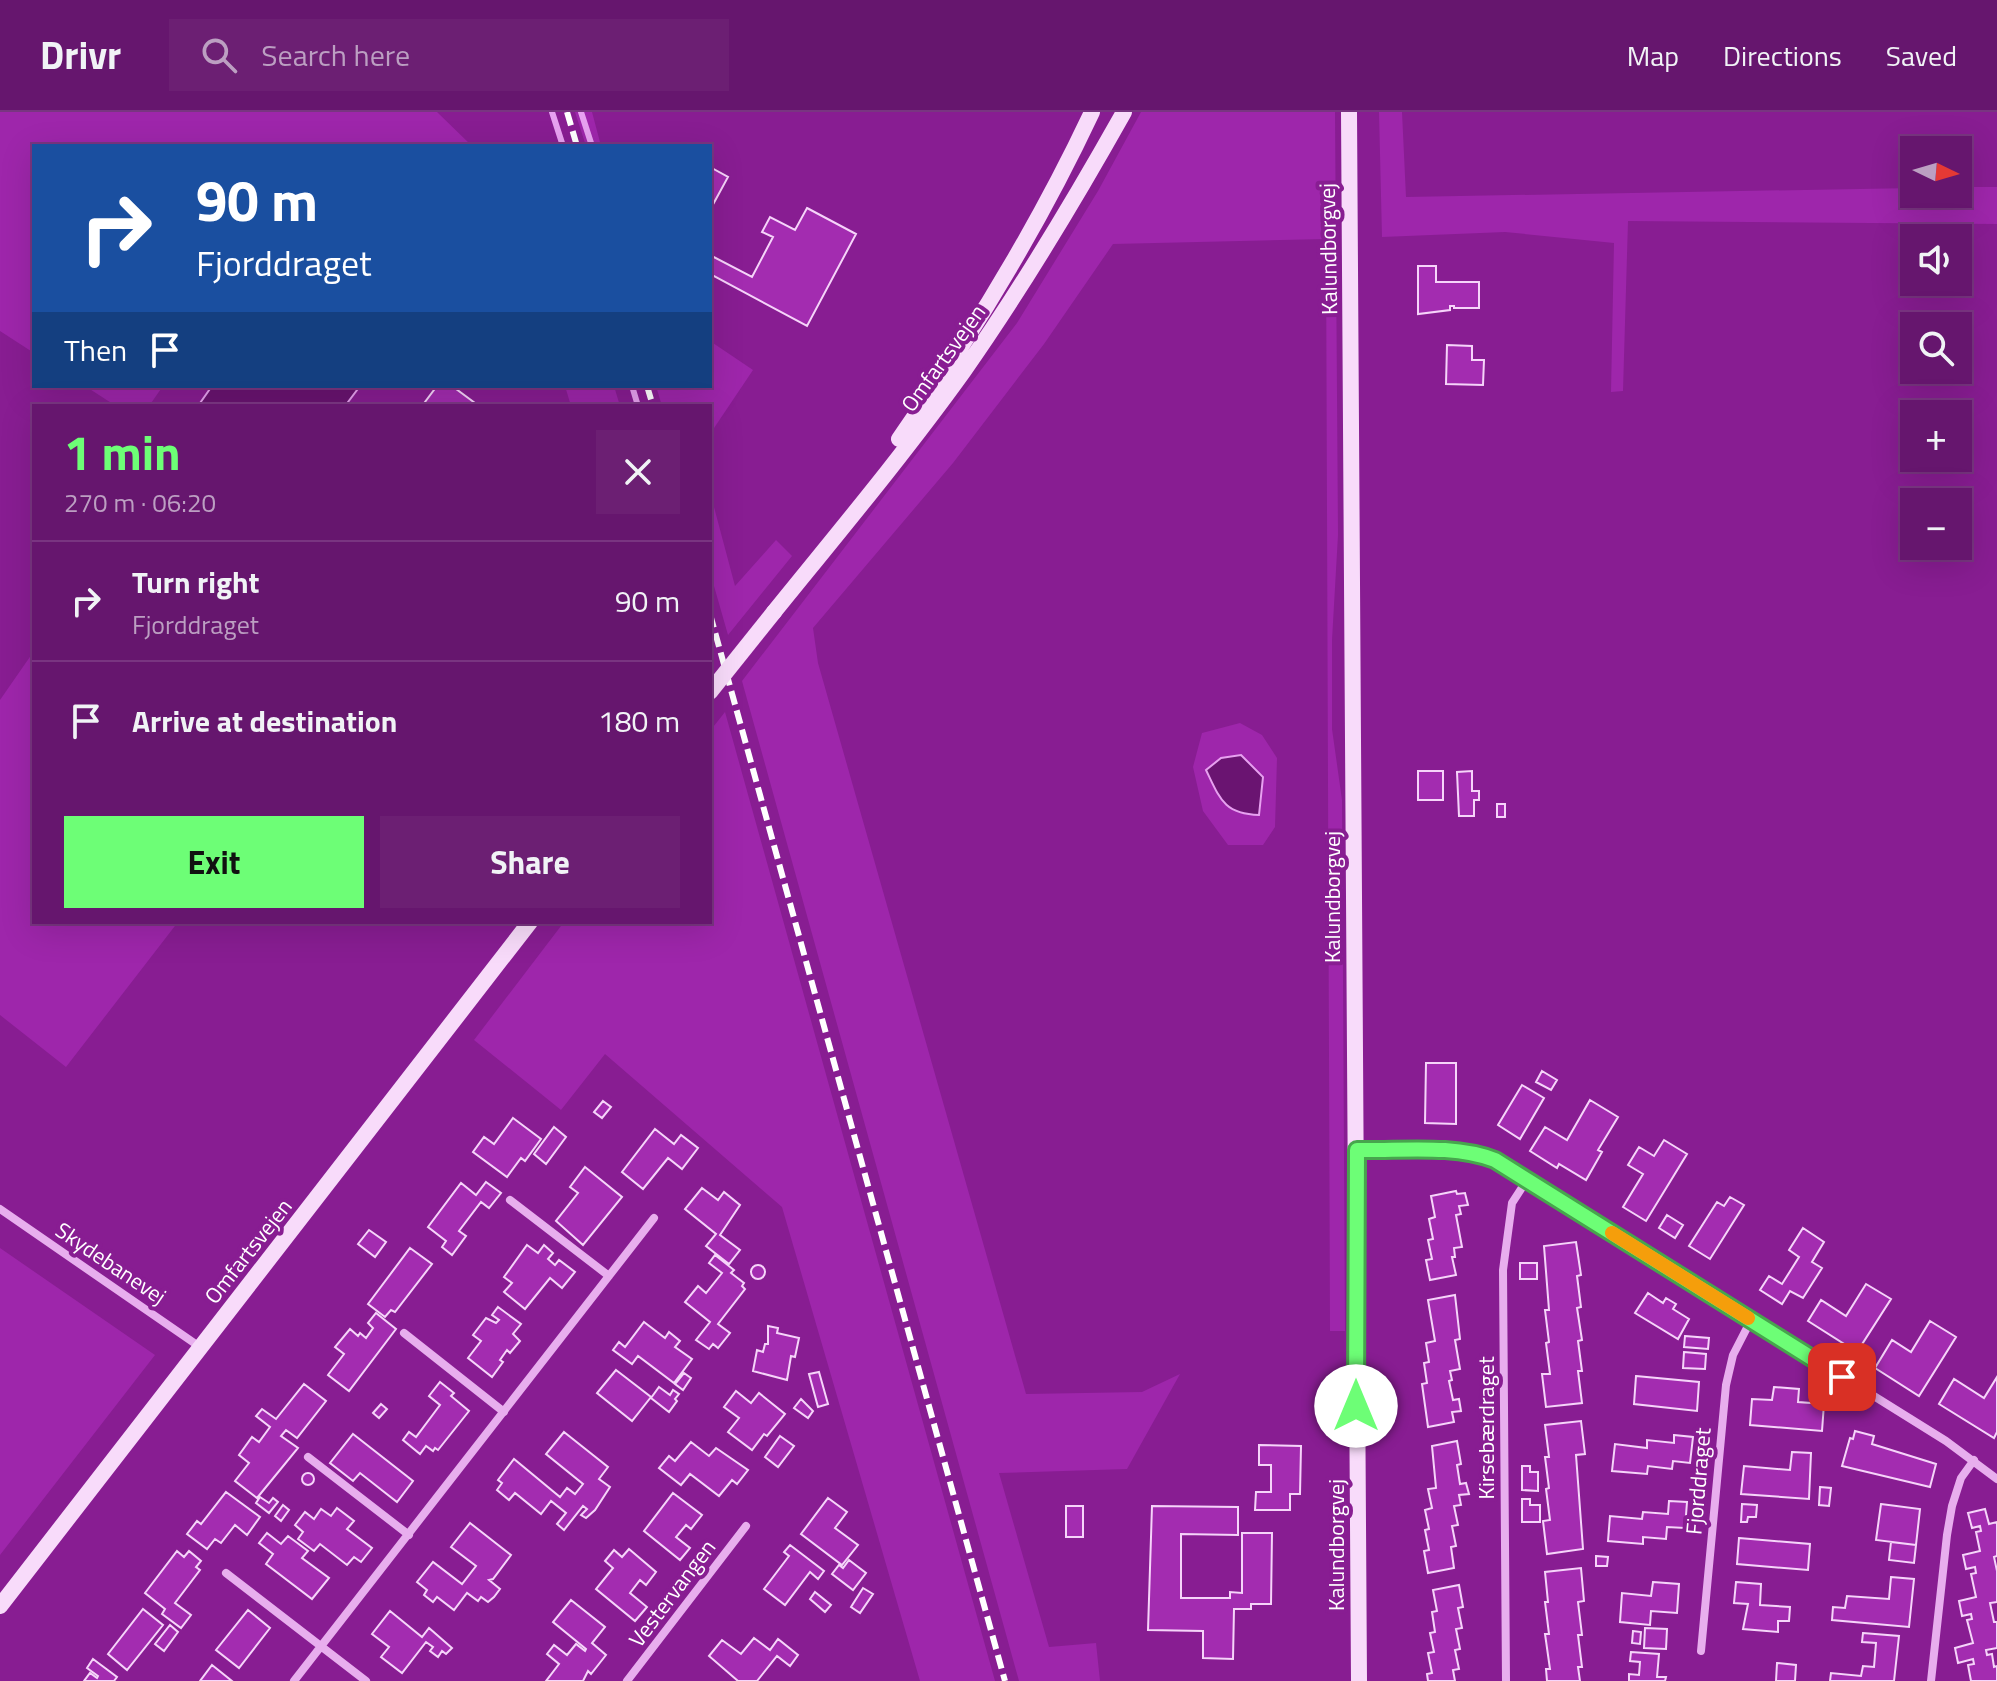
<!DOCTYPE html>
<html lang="en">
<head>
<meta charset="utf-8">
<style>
  body { margin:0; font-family:"Titillium Web",sans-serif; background:#6c1f73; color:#f1f3f6; height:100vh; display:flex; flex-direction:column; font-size:30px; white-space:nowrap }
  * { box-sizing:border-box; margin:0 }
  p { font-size:26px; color:#bc9fc2 }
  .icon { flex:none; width:44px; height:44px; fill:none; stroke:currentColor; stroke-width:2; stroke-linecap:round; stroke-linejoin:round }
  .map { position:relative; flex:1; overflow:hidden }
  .side { position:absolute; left:32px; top:292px; width:680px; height:520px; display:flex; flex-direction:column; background:#66166e; border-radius:0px; box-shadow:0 8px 32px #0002,0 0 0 2px #793581 }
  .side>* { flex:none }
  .top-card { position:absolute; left:32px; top:32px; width:680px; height:244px; border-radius:0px; box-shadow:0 8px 32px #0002,0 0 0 2px #793581; background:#1a4fa0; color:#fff; overflow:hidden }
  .needle { width:52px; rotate:95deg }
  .controls { position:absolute; left:1900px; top:24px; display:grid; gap:16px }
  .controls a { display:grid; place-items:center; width:72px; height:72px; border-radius:0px; background:#66166e; box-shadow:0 8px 32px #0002,0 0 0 2px #793581; font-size:40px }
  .pin { position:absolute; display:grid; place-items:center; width:68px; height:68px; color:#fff; margin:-34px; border-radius:16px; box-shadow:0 4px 12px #0006 }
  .me { position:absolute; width:88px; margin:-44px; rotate:0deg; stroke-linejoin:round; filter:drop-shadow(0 0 6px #0008) }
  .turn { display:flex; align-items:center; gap:28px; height:168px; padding:0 32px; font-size:36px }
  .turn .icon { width:104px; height:104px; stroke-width:2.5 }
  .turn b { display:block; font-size:56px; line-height:68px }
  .then { display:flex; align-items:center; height:76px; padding:0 32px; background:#0003; gap:16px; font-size:30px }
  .round { display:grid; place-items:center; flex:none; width:84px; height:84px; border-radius:0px; background:#6c1f73 }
  .head { display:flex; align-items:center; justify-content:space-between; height:136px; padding:0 32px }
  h1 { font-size:48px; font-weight:700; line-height:60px; color:#6dfe76 }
  .cta { display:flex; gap:16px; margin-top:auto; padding:16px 32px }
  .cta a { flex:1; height:92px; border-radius:0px; background:#6dfe76; color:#111; font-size:32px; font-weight:700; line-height:92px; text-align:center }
  .cta a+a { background:#6c1f73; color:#f1f3f6 }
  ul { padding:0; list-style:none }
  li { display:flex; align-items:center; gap:24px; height:120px; padding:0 32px; border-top:2px solid #793581 }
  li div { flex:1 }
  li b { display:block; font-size:30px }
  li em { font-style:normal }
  header { display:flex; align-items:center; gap:48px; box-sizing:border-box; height:112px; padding:0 40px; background:#66166e; border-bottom:2px solid #793581 }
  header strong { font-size:38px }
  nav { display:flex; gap:44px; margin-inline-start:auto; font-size:28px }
  .search { width:560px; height:72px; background:#6c1f73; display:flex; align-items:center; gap:20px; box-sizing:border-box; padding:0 28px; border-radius:0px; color:#bc9fc2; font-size:30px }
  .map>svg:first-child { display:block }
  .green { fill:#9e26ab }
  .water { fill:#6a1471; stroke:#e7a1f0; stroke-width:2 }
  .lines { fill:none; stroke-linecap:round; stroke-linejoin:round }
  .stream { stroke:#e7a1f0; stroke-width:6 }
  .building { fill:#a32cb0; stroke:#f6d4fa; stroke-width:2 }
  .street { stroke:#e8aeee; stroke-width:8 }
  .secondary { stroke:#f8dbfa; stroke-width:16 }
  .rail { stroke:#fff; stroke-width:6; stroke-dasharray:14 6; stroke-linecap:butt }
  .secondary-bridge { stroke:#f8dbfa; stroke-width:16 }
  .route-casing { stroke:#47a54d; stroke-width:20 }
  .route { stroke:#6dfe76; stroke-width:14 }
  .slow { stroke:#f59e0b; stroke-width:14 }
  .labels { text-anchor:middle; stroke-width:8; stroke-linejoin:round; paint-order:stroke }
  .street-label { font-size:22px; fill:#fff; stroke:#881d92 }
</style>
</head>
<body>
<header>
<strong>Drivr</strong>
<div class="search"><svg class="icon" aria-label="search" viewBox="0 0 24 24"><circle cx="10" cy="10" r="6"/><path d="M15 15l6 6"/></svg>Search here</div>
<nav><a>Map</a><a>Directions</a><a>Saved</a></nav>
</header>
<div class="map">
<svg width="1997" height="1569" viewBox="0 0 1997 1569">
  <rect width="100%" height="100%" fill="#881d92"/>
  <!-- green -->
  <path class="green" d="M0 0H437L472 34H34V241L0 219Z
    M575 0H592L601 34H586Z
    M1141 0H1335L1338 423 1332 528V617L1342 688 1345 1219H1330L1326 127 1113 132 1044 232 953 351 813 516 818 551 1026 1282 1142 1280 1180 1262 1127 1357 999 1361 1049 1535 1096 1531 1100 1569H1019L742 569 1017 211 1098 79Z
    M1379 0H1402L1406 85 1914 76V82H1958V75H1997V112L1628 109 1623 279 1611 280 1614 131 1505 120 1382 125Z
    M710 229 753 258 710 322V294H662L656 274H710Z
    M85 274H163L149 294H116Z
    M565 274H614L620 294H571Z
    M710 380 735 474 776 428 792 444 728 523 710 460Z
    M34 539V810H178L66 955 0 903V588Z
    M725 600 995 1569H920L782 1095 605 942 561 998 474 928 564 810H710V619Z
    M1240 611 1262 623 1277 646 1275 715 1263 733H1228L1203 699 1193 655 1202 621Z
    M0 1136 155 1243 0 1443Z"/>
  <!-- water -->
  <path class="water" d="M212 274H360L345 294H198Z
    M1241 643 1263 665 1259 703C1224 702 1220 687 1206 658L1221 646Z"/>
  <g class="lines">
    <!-- stream -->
    <path class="stream" d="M552 0 563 34
      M581 0 592 34
      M632 274 638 294"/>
  </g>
  <!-- building -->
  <path class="building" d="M710 55 728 65 710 98Z
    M807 96 856 122 807 214 710 162V143L752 165 773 125 762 120 770 105 795 118Z
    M1418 154H1436V170H1479V196H1454V194H1450V198L1418 202Z
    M1447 233 1472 234V248H1484L1483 273 1446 272Z
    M437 274H452L479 294H422Z
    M1418 659H1443V688H1418Z
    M1472 659V679H1479V688H1474V704H1459L1457 660Z
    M1497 692H1505V705H1497Z
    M1426 951H1456V1012L1425 1011Z
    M1542 959 1557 968 1551 978 1536 970Z
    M1522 973 1544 986 1520 1027 1498 1013Z
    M1590 988 1618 1005 1598 1038 1602 1040 1586 1068 1559 1052 1557 1056 1530 1039 1545 1015 1567 1028Z
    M603 989 611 995 602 1006 594 1000Z
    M513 1006 541 1027 525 1049 521 1046 507 1065 473 1040 484 1025 494 1032Z
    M554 1015 566 1025 546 1052 534 1042Z
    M655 1017 674 1032 681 1023 698 1036 682 1057 668 1046 643 1077 622 1060Z
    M1664 1028 1687 1042 1646 1109 1623 1095 1643 1062 1628 1053 1639 1035 1654 1044Z
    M585 1055 622 1085 583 1133 556 1109 578 1081 570 1075Z
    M486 1070 501 1081 489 1096 481 1090 459 1119 466 1124 452 1143 442 1135 446 1129 428 1115 461 1071 476 1083Z
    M702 1076 718 1088 724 1080 740 1093 720 1123 740 1138 729 1152 706 1134 716 1122 685 1097Z
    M1456 1079 1457 1082 1465 1081 1468 1093 1459 1094 1461 1102 1456 1103 1462 1135 1454 1136 1455 1145H1452L1456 1163 1430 1168 1426 1148 1432 1147 1428 1128 1433 1127 1429 1107 1435 1105 1431 1084Z
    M1730 1085 1744 1093 1710 1147 1689 1134 1717 1090 1724 1094Z
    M1667 1103 1683 1113 1675 1126 1659 1116Z
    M1803 1116 1824 1130 1812 1150 1822 1156 1803 1186 1790 1179 1782 1192 1760 1178 1769 1164 1782 1172 1799 1145 1789 1138Z
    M369 1118 386 1130 375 1145 358 1132Z
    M1576 1130 1581 1163 1577 1164 1581 1195 1577 1196 1582 1228 1578 1229 1582 1259H1578L1582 1291 1546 1295 1542 1262H1550L1546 1231 1549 1230 1545 1198H1549L1544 1134Z
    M527 1133 538 1141 544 1133 553 1141 548 1147 555 1153 559 1148 575 1160 562 1176 550 1166 525 1197 504 1180 512 1171 504 1165Z
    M410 1136 432 1152 395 1200 391 1198 385 1205 368 1192Z
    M715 1143 734 1158 731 1161 744 1171 742 1174 745 1177 718 1212 730 1221 718 1236 713 1232 709 1237 696 1228 710 1210 685 1190 698 1174 706 1181 722 1161 709 1151Z
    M1520 1151H1537V1167H1520Z
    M751 1160a7 7 0 1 1 14 0a7 7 0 1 1-14 0Z
    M1866 1172 1891 1187 1857 1240 1808 1209 1821 1188 1846 1204Z
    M1648 1181 1663 1191 1666 1186 1676 1192 1673 1197 1689 1207 1678 1227 1635 1201Z
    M1455 1183 1460 1227 1455 1228 1460 1257 1450 1259 1452 1268 1449 1269 1453 1288 1459 1287 1461 1299 1452 1300 1454 1310 1428 1315 1422 1272 1427 1271 1424 1251 1429 1250 1426 1231 1435 1229 1428 1188Z
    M498 1195 521 1212 513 1222 520 1229 510 1241 507 1238 500 1248 503 1250 492 1265 468 1246 481 1229 473 1223 486 1206 496 1211 499 1208 492 1203Z
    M376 1201 396 1217 349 1279 328 1263 344 1242 335 1235 350 1217 358 1224 360 1221 366 1226 373 1216 368 1211Z
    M1930 1209 1956 1225 1919 1284 1875 1256 1892 1228 1911 1240Z
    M644 1210 665 1226 669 1220 680 1229 675 1235 692 1247 674 1271 638 1244 632 1252 613 1238 619 1230 625 1235Z
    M768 1214 778 1216 777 1221 799 1226 795 1245 791 1244 787 1268 753 1259 757 1238 763 1240 765 1232H768Z
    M1685 1224 1709 1226 1708 1237 1684 1235Z
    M1684 1240 1706 1242 1705 1257 1683 1256Z
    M616 1258 651 1285 632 1309 597 1281Z
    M819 1260 828 1292 818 1295 809 1262Z
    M684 1261 691 1266 683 1278 675 1272Z
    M1636 1264 1699 1270 1697 1299 1634 1292Z
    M1997 1265V1320L1994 1326 1939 1292 1954 1267 1984 1286Z
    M440 1270 454 1281 451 1284 469 1299 438 1338 435 1336 433 1339 426 1334 420 1342 403 1328 409 1320 416 1325 440 1293 429 1284Z
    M304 1272 326 1289 297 1326 286 1318 281 1324 298 1336 257 1386 235 1369 249 1351 239 1343 252 1325 259 1330 270 1315 256 1304 262 1297 276 1307Z
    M659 1275 670 1283 673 1278 679 1282 675 1287 677 1289 669 1300 651 1286Z
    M1774 1275 1799 1277 1798 1290 1824 1292 1822 1319 1750 1313 1752 1287 1772 1288Z
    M736 1279 751 1291 759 1281 785 1302 767 1324 764 1322 752 1338 728 1320 739 1306 724 1295Z
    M801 1287 813 1299 808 1306 794 1296Z
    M381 1292 387 1297 379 1306 373 1301Z
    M1581 1309 1585 1342 1576 1343 1583 1437 1547 1442 1543 1409 1550 1408 1546 1377 1549 1376 1545 1345H1549L1545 1313Z
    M1855 1319 1874 1324 1872 1332 1936 1352 1930 1375 1842 1354 1850 1326 1853 1327Z
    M564 1320 608 1355 599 1367 610 1375 595 1398 586 1406 581 1403 587 1397 583 1394 564 1418 557 1412 566 1401 551 1389 541 1402 515 1381 509 1388 497 1378 502 1371 498 1368 514 1347 560 1385 567 1376 575 1382 583 1372 546 1342Z
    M353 1322 413 1369 397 1390 360 1361 353 1369 330 1351Z
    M1674 1323 1693 1325 1690 1351 1673 1349 1672 1357 1648 1354 1647 1362 1612 1359 1615 1332 1647 1336V1328L1674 1331Z
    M780 1324 794 1334 778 1355 765 1345Z
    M1457 1329 1461 1352 1457 1353 1460 1372 1466 1371 1469 1382 1459 1383 1461 1393 1454 1394 1458 1413 1452 1414 1456 1434 1451 1435 1454 1456 1428 1461 1424 1439 1429 1438 1425 1418 1429 1417 1425 1398 1432 1396 1428 1377 1436 1376 1432 1334Z
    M691 1330 709 1344 716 1336 748 1358 737 1372 732 1368 719 1384 690 1362 681 1373 659 1356 669 1344 675 1349Z
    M1259 1333 1301 1334 1300 1382H1290V1398H1255L1256 1380H1271V1353H1259Z
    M1792 1340 1811 1341 1809 1387 1741 1382 1744 1354 1790 1358Z
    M1522 1354H1530V1360H1538V1379L1522 1378Z
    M302 1367a6 6 0 1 1 12 0a6 6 0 1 1-12 0Z
    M1820 1375 1831 1376 1829 1394 1819 1393Z
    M226 1380 260 1405 247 1423 235 1413 221 1431 215 1427 207 1437 187 1422 197 1409 201 1412Z
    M673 1381 702 1403 691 1417 686 1413 676 1425 690 1436 680 1448 644 1419Z
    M260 1385 269 1391 273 1386 278 1390 269 1401 256 1391Z
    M828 1386 847 1400 835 1416 858 1433 842 1453 801 1422Z
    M1522 1387H1530V1393H1540V1410H1522Z
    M1669 1389 1687 1390 1685 1416 1667 1415 1666 1427 1643 1425V1432L1608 1429 1610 1404 1642 1407 1643 1400 1668 1402Z
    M1742 1392 1757 1393 1756 1405H1748L1747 1410H1741Z
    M1881 1392 1920 1397 1916 1433 1876 1428Z
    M283 1393 289 1398 281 1409 275 1404Z
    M1066 1394H1083V1425H1066Z
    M1152 1394 1238 1395V1423L1181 1422V1486H1230V1480L1242 1481V1421H1272L1271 1492H1251V1497H1234L1233 1547 1203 1546V1519L1148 1518Z
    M337 1396 354 1409 347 1417 372 1436 361 1450 354 1445 347 1453 320 1432 314 1439 298 1427 303 1420 295 1413 305 1400 314 1407 321 1397 331 1404Z
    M1985 1397 1989 1412 1997 1410V1444L1994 1445 1997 1459V1490L1990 1491 1994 1510H1997V1536L1986 1538 1987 1543 1992 1542 1994 1555 1997 1554V1569H1971L1968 1553 1974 1552 1973 1547 1958 1551 1955 1536 1973 1531 1967 1508 1972 1507 1971 1502 1962 1504 1959 1489 1976 1485 1971 1462 1976 1461 1975 1455 1966 1457 1963 1443 1980 1439 1976 1420 1981 1419 1980 1414 1972 1416 1968 1401Z
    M470 1411 511 1443 493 1467 489 1468 500 1477 494 1485 488 1490 481 1485 478 1489 467 1481 454 1498 437 1485 433 1490 424 1483 427 1478 417 1470 433 1450 462 1472 476 1454 451 1435Z
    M267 1421 281 1432 288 1424 308 1439 302 1446 329 1466 312 1487 266 1452 273 1442 259 1431Z
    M1739 1426 1810 1432 1808 1458 1737 1452Z
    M1891 1430 1916 1433 1914 1451 1889 1448Z
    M790 1433 824 1459 818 1467 810 1460 785 1493 764 1477 789 1444 784 1440Z
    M629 1437 656 1460 646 1473 640 1468 630 1481 647 1495 635 1509 596 1477 613 1456 605 1449 614 1438 622 1445Z
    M177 1439 184 1445 189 1439 201 1449 196 1455 200 1458 175 1491 191 1503 181 1516 162 1502 165 1497 145 1481Z
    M1596 1444 1608 1445 1607 1454H1596Z
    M849 1448 866 1461 853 1478 832 1462 839 1453 843 1456Z
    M1581 1456 1584 1489 1578 1490 1582 1523H1578L1582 1555H1578L1580 1569H1547L1546 1557H1550L1545 1522H1549L1545 1490H1548L1545 1460Z
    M1891 1465 1914 1467 1909 1515 1832 1508 1833 1495 1845 1496 1847 1484 1889 1487Z
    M1653 1470 1679 1472 1677 1501 1651 1499 1650 1513 1620 1510 1622 1481 1651 1484Z
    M1736 1470 1761 1472 1760 1493 1790 1495 1789 1509H1778V1520L1743 1517 1748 1492 1734 1491Z
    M1459 1473 1463 1495 1458 1496 1462 1516 1456 1517 1460 1537 1455 1538 1459 1557 1453 1558 1455 1569H1428L1427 1562 1432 1561 1428 1541 1434 1540 1430 1521 1435 1520 1432 1500 1437 1499 1433 1478Z
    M863 1476 873 1482 860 1501 851 1495Z
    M815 1480 831 1493 825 1500 810 1487Z
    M571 1488 605 1515 592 1531 606 1543 591 1562 588 1559 583 1569H546L559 1552 547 1542 554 1533 567 1543 576 1532 585 1539 586 1537 553 1510Z
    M143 1497 163 1513 127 1558 108 1542Z
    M248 1498 270 1516 239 1556 216 1538Z
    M390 1499 422 1525 429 1516 452 1536 446 1542 442 1539 438 1545 430 1539 433 1535 426 1530 402 1561 381 1545 389 1535 372 1522Z
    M170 1513 178 1520 164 1539 155 1532Z
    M1645 1516 1667 1517 1666 1537 1644 1536Z
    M1633 1519 1641 1520 1640 1532 1632 1531Z
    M1863 1521 1899 1524 1894 1569H1830L1831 1561 1861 1564 1863 1554 1874 1555 1876 1531 1862 1530Z
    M754 1526 770 1538 778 1527 798 1543 790 1554 777 1544 757 1569H738L709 1544 722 1528 741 1542Z
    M1631 1540 1659 1542 1657 1565H1666L1665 1569H1629V1562L1639 1563 1640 1550 1630 1549Z
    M93 1547 117 1565 114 1569H84L90 1561 97 1566 98 1564 87 1556Z
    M1777 1551 1796 1553 1795 1569H1776Z
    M212 1553 232 1569H200Z"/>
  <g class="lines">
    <!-- street -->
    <path class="street" d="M1357 1038C1401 1039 1455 1031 1497 1049L1946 1329 1997 1367
      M510 1088 609 1164
      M0 1097 200 1235
      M404 1221 504 1300
      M308 1345 409 1423
      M226 1461 366 1569
      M1701 1539 1726 1273 1733 1243 1751 1208
      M294 1569 654 1106
      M627 1569 746 1414
      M1506 1569 1503 1158 1512 1091 1527 1068
      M1931 1569 1947 1423 1952 1394 1961 1366 1974 1348"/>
    <!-- secondary -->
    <path class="secondary" d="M1349 0 1359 1569
      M899 327C972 223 1038 115 1092 0
      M774 500C838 421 904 342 963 260 1022 176 1074 89 1124 0
      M0 1494 530 810"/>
    <!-- rail -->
    <path class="rail" d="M567 0 577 34
      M647 274 653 294
      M710 502 1005 1569"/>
    <!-- secondary-bridge -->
    <path class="secondary-bridge" d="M710 580 774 500"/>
  </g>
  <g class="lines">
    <defs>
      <path id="route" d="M1356 1294 1357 1038C1401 1039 1453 1032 1495 1048L1842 1265"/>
    </defs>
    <!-- route casing -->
    <use href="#route" class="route-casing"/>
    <!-- route -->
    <use href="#route" class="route"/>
    <!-- slow -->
    <path class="slow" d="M1612 1121 1748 1206"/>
  </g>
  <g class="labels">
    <!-- street labels -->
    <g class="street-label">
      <text transform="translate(1328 137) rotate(-91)" y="8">Kalundborgvej</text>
      <text transform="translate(943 246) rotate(-54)" y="8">Omfartsvejen</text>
      <text transform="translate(1332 785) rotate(-90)" y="8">Kalundborgvej</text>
      <text transform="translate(248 1139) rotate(-52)" y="8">Omfartsvejen</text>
      <text transform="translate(111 1151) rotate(34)" y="8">Skydebanevej</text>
      <text transform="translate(1486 1316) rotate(-90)" y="8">Kirsebærdraget</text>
      <text transform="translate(1698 1369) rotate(-85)" y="8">Fjorddraget</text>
      <text transform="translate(1336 1433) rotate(-90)" y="8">Kalundborgvej</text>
      <text transform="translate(672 1481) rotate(-53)" y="8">Vestervangen</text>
    </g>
  </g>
</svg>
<div class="controls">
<a><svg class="needle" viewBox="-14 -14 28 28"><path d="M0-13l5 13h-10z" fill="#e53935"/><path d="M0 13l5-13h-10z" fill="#bc9fc2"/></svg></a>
<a><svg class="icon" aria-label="sound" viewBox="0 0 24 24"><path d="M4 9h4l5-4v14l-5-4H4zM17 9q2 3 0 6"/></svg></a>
<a><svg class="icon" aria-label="search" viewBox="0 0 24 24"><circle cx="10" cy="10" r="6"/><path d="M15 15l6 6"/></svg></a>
<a>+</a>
<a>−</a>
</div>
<div class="pin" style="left:1842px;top:1265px;background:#d93025"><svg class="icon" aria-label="arrive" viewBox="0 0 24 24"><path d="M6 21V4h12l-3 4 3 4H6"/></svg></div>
<svg class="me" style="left:1356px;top:1294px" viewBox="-20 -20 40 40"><circle r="19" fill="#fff"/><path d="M0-13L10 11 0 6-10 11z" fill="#6dfe76"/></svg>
<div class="top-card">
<div class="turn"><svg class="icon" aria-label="right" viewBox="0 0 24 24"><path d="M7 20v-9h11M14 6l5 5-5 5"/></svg><div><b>90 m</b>Fjorddraget</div></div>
<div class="then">Then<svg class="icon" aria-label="arrive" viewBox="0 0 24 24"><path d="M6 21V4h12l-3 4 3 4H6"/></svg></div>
</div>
<section class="side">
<div class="head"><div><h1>1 min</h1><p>270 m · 06:20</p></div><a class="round"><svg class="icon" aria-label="close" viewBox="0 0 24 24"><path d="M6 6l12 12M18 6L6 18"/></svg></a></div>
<ul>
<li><svg class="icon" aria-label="right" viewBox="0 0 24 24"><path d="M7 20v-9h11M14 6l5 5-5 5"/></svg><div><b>Turn right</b><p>Fjorddraget</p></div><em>90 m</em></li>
<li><svg class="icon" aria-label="arrive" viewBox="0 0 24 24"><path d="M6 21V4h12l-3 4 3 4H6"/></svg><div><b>Arrive at destination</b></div><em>180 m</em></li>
</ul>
<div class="cta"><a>Exit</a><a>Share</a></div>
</section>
</div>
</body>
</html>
